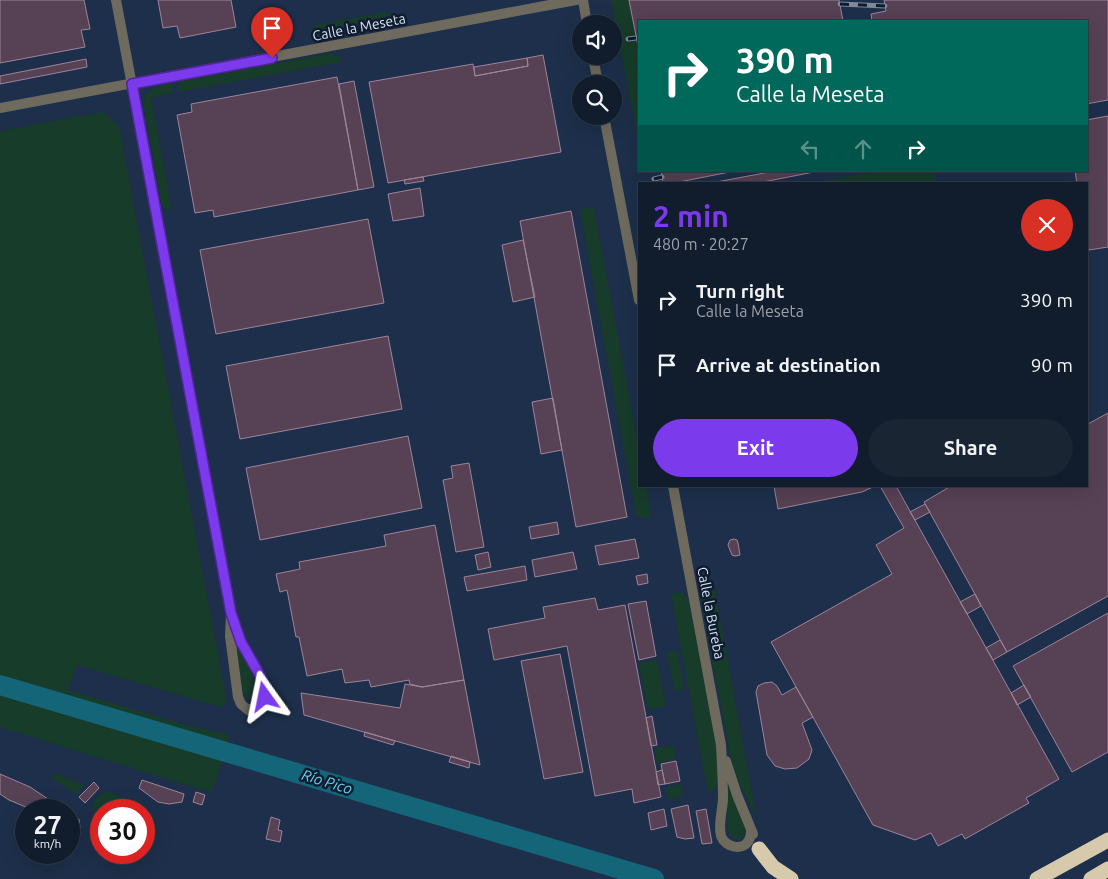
<!DOCTYPE html>
<html lang="en">
<head>
<meta charset="utf-8">
<style>
  body { margin:0; font-family:Ubuntu,sans-serif; background:#1a2534; color:#f1f3f6; height:100vh; display:flex; flex-direction:column; font-size:19px; white-space:nowrap }
  * { box-sizing:border-box; margin:0 }
  p { font-size:16px; color:#9ca1a9 }
  .icon { flex:none; width:28px; height:28px; fill:none; stroke:currentColor; stroke-width:2; stroke-linecap:round; stroke-linejoin:round }
  .map { position:relative; flex:1; overflow:hidden }
  .panel { position:absolute; left:638px; top:182px; width:450px; height:305px; display:flex; flex-direction:column; background:#111c2c; border-radius:0px; box-shadow:0 5px 20px #0002,0 0 0 1px #303a48 }
  .panel>* { flex:none }
  .top-card { position:absolute; left:638px; top:20px; width:450px; height:152px; border-radius:0px; box-shadow:0 5px 20px #0002,0 0 0 1px #303a48; background:#00695c; color:#fff; overflow:hidden }
  .controls { position:absolute; left:572px; top:15px; display:grid; gap:10px }
  .controls a { display:grid; place-items:center; width:50px; height:50px; border-radius:50%; background:#111c2c; box-shadow:0 5px 20px #0002,0 0 0 1px #303a48; font-size:25px }
  .speed { position:absolute; left:15px; top:799px; display:flex; gap:10px; font-size:25px; font-weight:700; text-align:center }
  .speed>* { display:grid; place-content:center; width:65px; height:65px; border-radius:50%; background:#111c2c; box-shadow:0 5px 20px #0002,0 0 0 1px #303a48; line-height:1 }
  .speed small { font-size:12px; font-weight:400 }
  .speed .limit { border:8px solid #d22; background:#fff; color:#111 }
  .pin { position:absolute; display:grid; place-items:center; width:42px; height:42px; color:#fff; margin:-51px -21px; border-radius:50% 50% 50% 0; rotate:-45deg; box-shadow:0 0 5px #0007 }
  .pin .icon { rotate:45deg }
  .me { position:absolute; width:55px; margin:-28px; rotate:348deg; stroke-linejoin:round; filter:drop-shadow(0 0 4px #0008) }
  .turn { display:flex; align-items:center; gap:18px; height:105px; padding:0 15px; font-size:22px }
  .turn .icon { width:65px; height:65px; stroke-width:2.5 }
  .turn b { display:block; font-size:35px; line-height:42px }
  .lanes { display:flex; align-items:center; height:48px; padding:0 15px; background:#0003; justify-content:center; gap:25px; direction:ltr }
  .lanes .off { opacity:.35 }
  .round { display:grid; place-items:center; flex:none; width:52px; height:52px; border-radius:26px; background:#1a2534 }
  .head { display:flex; align-items:center; justify-content:space-between; height:85px; padding:0 15px }
  h1 { font-size:30px; font-weight:600; line-height:38px; color:#7c3aed }
  .button { display:flex; gap:10px; margin-top:auto; padding:10px 15px }
  .button a { flex:1; height:58px; border-radius:30px; background:#7c3aed; color:#fff; font-size:20px; font-weight:600; line-height:58px; text-align:center }
  .button a+a { background:#1a2534; color:#f1f3f6 }
  ul { padding:0; list-style:none }
  li { display:flex; align-items:center; gap:15px; height:65px; padding:0 15px }
  li div { flex:1 }
  li b { display:block; font-size:19px }
  li em { font-style:normal }
  .map>svg:first-child { display:block }
  .built { fill:#1d2f4a; fill-rule:evenodd }
  .green { fill:#173c2a }
  .lines { fill:none; stroke-linecap:round; stroke-linejoin:round }
  .river { stroke:#156579; stroke-width:20 }
  .building { fill:#574154; stroke:#9d849a }
  .street { stroke:#6f6a5e; stroke-width:10 }
  .highway { stroke:#d7caac; stroke-width:15 }
  .rail-casing { stroke:#7e8a9b; stroke-width:5 }
  .rail { stroke:#0e1c30; stroke-width:3; stroke-dasharray:9; stroke-linecap:butt }
  .route-casing { stroke:#51269a; stroke-width:12 }
  .route { stroke:#7c3aed; stroke-width:9 }
  .labels { text-anchor:middle; stroke-width:5; stroke-linejoin:round; paint-order:stroke }
  .street-label { font-size:14px; fill:#d9e3f1; stroke:#0e1c30 }
  .water-label { font-size:15px; font-style:italic; fill:#64d1f0; stroke:#0e1c30 }
</style>
</head>
<body>
<div class="map">
<svg width="1108" height="879" viewBox="0 0 1108 879">
  <rect width="100%" height="100%" fill="#17263a"/>
  <!-- built -->
  <path class="built" d="M0 0H1108V879H0ZM639 21H1086V171H639ZM581 24H614V56H581ZM581 84H614V116H581ZM639 184H1086V486H639ZM26 810H69V852H26ZM101 810H144V852H101Z"/>
  <!-- green -->
  <path class="green" d="M611 0H629L639 51V144Z
    M386 12 391 16 312 31 314 25Z
    M332 53 339 57 342 62 179 92 177 82Z
    M171 83 173 93 151 98 172 210C167 210 163 207 161 203L143 101C148 88 159 85 171 83Z
    M103 112 119 126 227 702 220 707 77 665 68 690 190 726 230 735 212 793 0 727V131Z
    M879 171H919L920 173 934 171 937 184H809Z
    M594 207 639 450V486H646L651 518H641L636 514 580 210Z
    M707 580H713L757 820 738 780 730 754 699 589 701 584Z
    M678 592 682 593 688 598 717 746 718 780 715 790 708 793 671 594Z
    M235 638C241 651 263 688 252 699L247 697 243 692Z
    M677 651 684 690 675 692 667 652Z
    M657 660 666 706 648 710 639 663Z
    M673 745 676 759 656 763 654 749Z
    M55 773 84 785 76 794 52 778Z
    M728 783 745 828 744 836 740 839H733L728 831Z
    M681 784 683 796 668 799 666 787Z
    M105 792C117 792 124 798 123 810H101V821C89 812 92 797 105 792Z"/>
  <g class="lines">
    <!-- river -->
    <path class="river" d="M0 685 654 879"/>
  </g>
  <!-- building -->
  <path class="building" d="M0 0H84L90 29 81 30 85 47 0 63Z
    M158 0H231L236 27 180 38 177 26 163 28Z
    M629 0H839L843 21H639V51Z
    M884 0H1108V100L1086 104V21H872L871 14 886 11Z
    M543 55 561 152 388 183 369 82 473 64 475 76 528 66 527 58Z
    M527 58 528 66 475 76 474 67Z
    M86 59 87 67 0 84V76Z
    M337 77 358 190 214 217 213 210 195 213 177 115 192 112 191 104Z
    M354 81 374 187 358 190 339 84Z
    M1108 116V247L1089 250 1086 234V184H1077L1075 171H1086V120Z
    M661 171H735L669 184H663Z
    M775 171H819L753 184 711 183Z
    M423 177 424 181 405 184 404 180Z
    M420 188 424 216 393 221 388 194Z
    M571 211 627 517 576 527 520 221Z
    M368 219 384 303 216 334 200 250Z
    M523 240 535 297 513 302 502 245Z
    M388 336 402 409 240 439 226 366Z
    M553 398 562 450 541 454 532 402Z
    M1108 413V596L1007 652 924 502 951 486H1086V425Z
    M408 436 422 508 260 540 246 468Z
    M469 463 484 547 456 552 443 480 453 478 451 466Z
    M774 486H875L862 492 778 509Z
    M880 486H896L1059 779 1026 798 1029 803 965 839 962 834 938 846 931 833 915 840 873 825 771 642 892 574 876 545 904 528Z
    M925 504 930 512 915 520 910 512Z
    M557 522 559 534 531 539 529 527Z
    M435 525 464 680 422 687 410 684 409 680 371 687 369 680 345 683 342 669 307 676 299 637H296L287 590 280 592 276 574 300 569 299 562 386 546 384 535Z
    M635 539 639 558 599 565 595 546Z
    M734 539 737 540 738 543 740 555 735 556 732 555 728 545 730 540Z
    M488 552 491 567 478 570 475 555Z
    M573 552 577 569 535 577 532 560Z
    M525 566 527 580 467 591 464 577Z
    M647 574 648 583 638 585 636 576Z
    M975 594 981 606 967 614 960 602Z
    M595 598 598 610 625 605 661 797 634 803 632 789 595 796 567 646 494 660 488 629 545 618 543 607Z
    M646 601 656 656 639 660 628 604Z
    M1108 613V752L1072 772 1013 666Z
    M1000 640 1007 652 993 660 986 648Z
    M560 654 583 772 544 779 521 661Z
    M464 680 480 765 304 715 301 693 400 708 405 684 422 687Z
    M772 682 777 686 782 695 796 687 813 717 802 723 812 750 809 759 797 768 785 769 775 766 767 755 756 692 758 686 764 683Z
    M1024 685 1031 697 1017 705 1011 693Z
    M652 716 657 745 651 746 646 718Z
    M365 732 395 741 393 745 364 736Z
    M451 756 470 762 469 768 449 762Z
    M676 761 680 781 665 784 661 764Z
    M662 770 665 784 658 785 656 772Z
    M0 774 30 787 51 801 41 810 28 808 9 800 0 794Z
    M142 780 184 794 182 802 169 804 158 802 139 788Z
    M94 782 99 788 85 803 79 797Z
    M196 792 205 795 202 805 193 802Z
    M688 805 694 838 685 839 677 837 671 809Z
    M61 806 66 807 72 811 75 819H79L80 828 69 829V810H54Z
    M664 809 667 826 651 830 648 813Z
    M706 809 712 843 702 844 696 811Z
    M271 817 280 820 278 830 282 831 280 842 266 839Z"/>
  <g class="lines">
    <!-- street -->
    <path class="street" d="M116 0 231 613C234 624 238 635 243 646 253 664 284 699 248 710L241 704 238 697 230 636 231 613
      M583 0 587 24
      M593 56 598 84
      M0 108 576 0
      M604 116 639 300
      M673 486 721 745C722 764 723 782 723 800 722 812 718 825 721 836 725 847 743 852 749 840 751 837 751 832 751 829
      M726 761 737 795 753 834"/>
    <!-- highway -->
    <path class="highway" d="M759 849 773 867 791 879
      M1037 879 1108 840
      M1091 879 1108 869"/>
    <defs>
      <path id="rail" d="M840 4 885 6
        M628 39 636 38
        M654 179 662 177"/>
    </defs>
    <!-- rail casing -->
    <use href="#rail" class="rail-casing"/>
    <!-- rail -->
    <use href="#rail" class="rail"/>
  </g>
  <g class="lines">
    <defs>
      <path id="route" d="M265 697 262 679 241 642 231 613 132 84 272 58"/>
    </defs>
    <!-- route casing -->
    <use href="#route" class="route-casing"/>
    <!-- route -->
    <use href="#route" class="route"/>
  </g>
  <g class="labels">
    <!-- street labels -->
    <g class="street-label">
      <text transform="translate(359 27) rotate(-11)" y="5">Calle la Meseta</text>
      <text transform="translate(711 613) rotate(79)" y="5">Calle la Bureba</text>
    </g>
    <!-- water labels -->
    <g class="water-label">
      <text transform="translate(327 782) rotate(17)" y="5">Río Pico</text>
    </g>
  </g>
</svg>
<div class="controls">
<a><svg class="icon" aria-label="sound" viewBox="0 0 24 24"><path d="M4 9h4l5-4v14l-5-4H4zM17 9q2 3 0 6"/></svg></a>
<a><svg class="icon" aria-label="search" viewBox="0 0 24 24"><circle cx="10" cy="10" r="6"/><path d="M15 15l6 6"/></svg></a>
</div>
<div class="speed"><div>27<small>km/h</small></div><div class="limit">30</div></div>
<div class="pin" style="left:272px;top:58px;background:#d93025"><svg class="icon" aria-label="arrive" viewBox="0 0 24 24"><path d="M6 21V4h12l-3 4 3 4H6"/></svg></div>
<svg class="me" style="left:265px;top:697px" viewBox="-20 -20 40 40"><path d="M0-17L14 15 0 8-14 15z" fill="#7c3aed" stroke="#fff" stroke-width="4"/></svg>
<div class="top-card">
<div class="turn"><svg class="icon" aria-label="right" viewBox="0 0 24 24"><path d="M7 20v-9h11M14 6l5 5-5 5"/></svg><div><b>390 m</b>Calle la Meseta</div></div>
<div class="lanes"><svg class="icon off" aria-label="left" viewBox="0 0 24 24"><path d="M17 20v-9H6M10 6l-5 5 5 5"/></svg><svg class="icon off" aria-label="ahead" viewBox="0 0 24 24"><path d="M12 20V5M6 11l6-6 6 6"/></svg><svg class="icon" aria-label="right" viewBox="0 0 24 24"><path d="M7 20v-9h11M14 6l5 5-5 5"/></svg></div>
</div>
<section class="panel">
<div class="head"><div><h1>2 min</h1><p>480 m · 20:27</p></div><a class="round" style="background:#d93025;color:#fff"><svg class="icon" aria-label="close" viewBox="0 0 24 24"><path d="M6 6l12 12M18 6L6 18"/></svg></a></div>
<ul>
<li><svg class="icon" aria-label="right" viewBox="0 0 24 24"><path d="M7 20v-9h11M14 6l5 5-5 5"/></svg><div><b>Turn right</b><p>Calle la Meseta</p></div><em>390 m</em></li>
<li><svg class="icon" aria-label="arrive" viewBox="0 0 24 24"><path d="M6 21V4h12l-3 4 3 4H6"/></svg><div><b>Arrive at destination</b></div><em>90 m</em></li>
</ul>
<div class="button"><a>Exit</a><a>Share</a></div>
</section>
</div>
</body>
</html>
